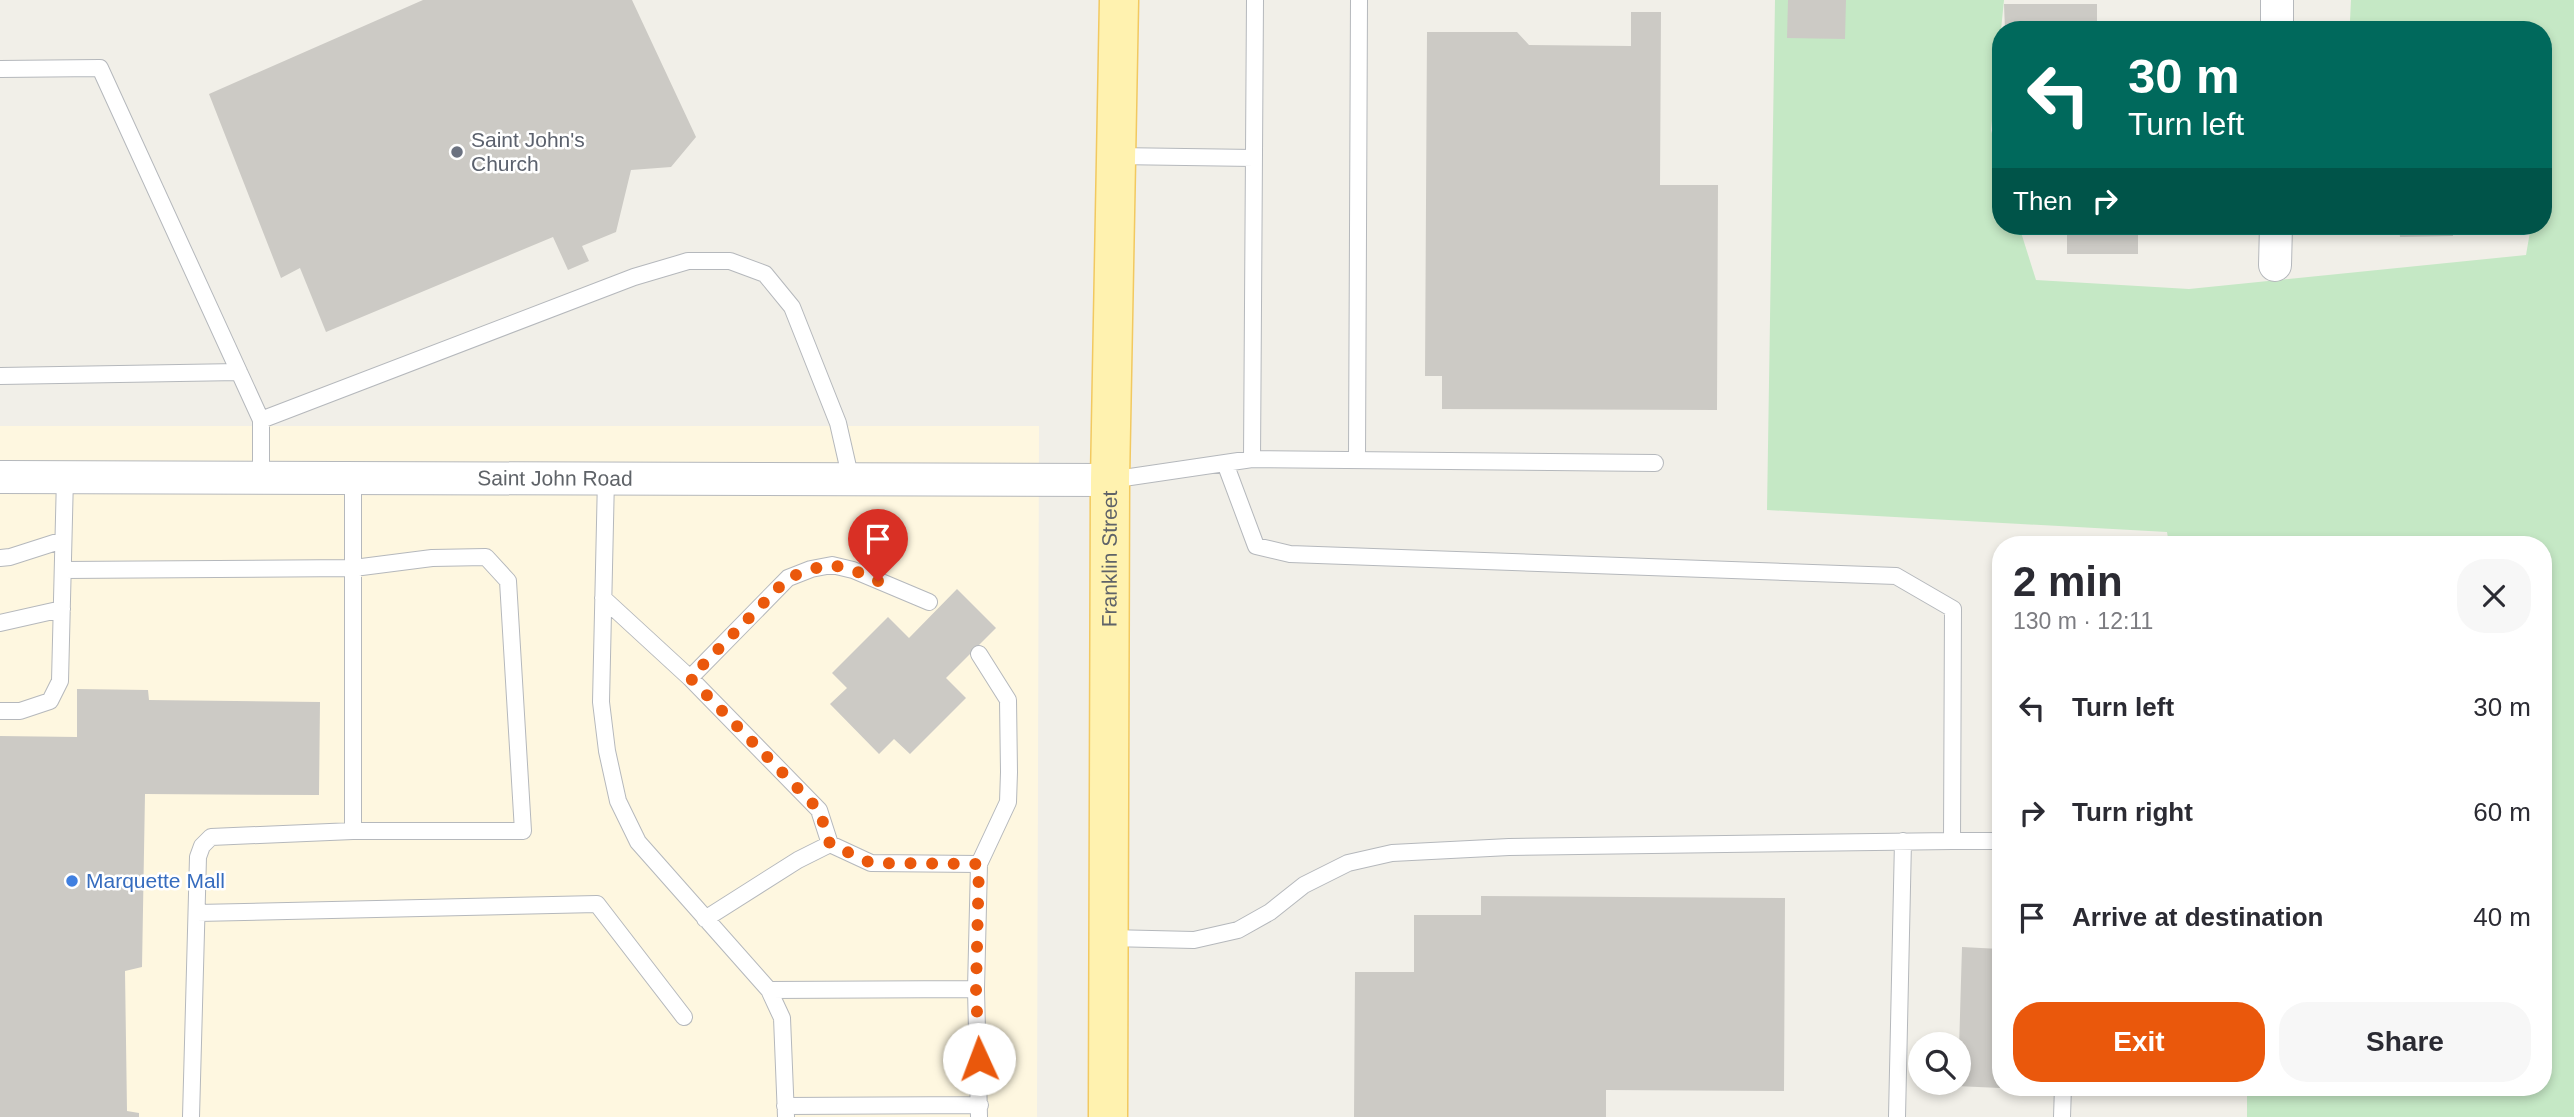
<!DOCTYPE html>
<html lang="en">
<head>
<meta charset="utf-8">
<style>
  body { margin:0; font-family:Helvetica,sans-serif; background:#f7f7f7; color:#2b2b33; height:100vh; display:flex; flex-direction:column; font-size:26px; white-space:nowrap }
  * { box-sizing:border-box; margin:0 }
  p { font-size:23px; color:#7c7c81 }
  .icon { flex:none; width:38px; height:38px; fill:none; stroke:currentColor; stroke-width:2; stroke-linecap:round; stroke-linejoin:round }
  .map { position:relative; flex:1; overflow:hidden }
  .panel { position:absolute; left:1992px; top:536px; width:560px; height:560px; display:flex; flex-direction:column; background:#fff; border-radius:28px; box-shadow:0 4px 10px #0003 }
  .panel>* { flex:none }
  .top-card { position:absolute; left:1992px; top:21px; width:560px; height:214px; border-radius:28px; box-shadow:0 4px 10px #0003; background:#00695c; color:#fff; overflow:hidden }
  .buttons { position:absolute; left:1908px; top:1032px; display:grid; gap:14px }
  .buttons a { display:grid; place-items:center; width:63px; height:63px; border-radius:50%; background:#fff; box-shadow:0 4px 10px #0003; font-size:35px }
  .pin { position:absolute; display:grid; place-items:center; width:60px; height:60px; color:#fff; margin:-72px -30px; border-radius:50% 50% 50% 0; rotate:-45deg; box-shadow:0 0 7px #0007 }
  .pin .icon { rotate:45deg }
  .me { position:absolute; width:77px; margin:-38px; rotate:358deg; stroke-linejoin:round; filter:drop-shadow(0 0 5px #0008) }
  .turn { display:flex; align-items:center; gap:24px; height:147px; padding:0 21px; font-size:32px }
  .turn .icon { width:91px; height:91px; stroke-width:2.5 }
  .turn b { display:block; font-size:49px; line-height:60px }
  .then { display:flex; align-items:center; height:66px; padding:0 21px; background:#0003; gap:14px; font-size:26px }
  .round { display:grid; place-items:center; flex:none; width:74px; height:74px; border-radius:28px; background:#f7f7f7 }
  .summary { display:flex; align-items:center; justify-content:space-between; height:119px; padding:0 21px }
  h1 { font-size:42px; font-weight:700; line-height:52px }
  .action { display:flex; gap:14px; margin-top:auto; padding:14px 21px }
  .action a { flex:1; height:80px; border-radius:28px; background:#ea580c; color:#fff; font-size:28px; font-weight:700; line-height:80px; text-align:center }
  .action a+a { background:#f7f7f7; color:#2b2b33 }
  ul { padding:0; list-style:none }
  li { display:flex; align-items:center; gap:21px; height:105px; padding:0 21px }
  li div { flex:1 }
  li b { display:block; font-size:26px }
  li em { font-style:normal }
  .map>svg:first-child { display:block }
  .commercial { fill:#fef7e0 }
  .green { fill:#c5e8c5 }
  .building { fill:#cccac5 }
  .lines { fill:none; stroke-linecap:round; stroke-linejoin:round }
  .service-casing { stroke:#b5b8bc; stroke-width:18 }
  .minor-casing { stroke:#b5b8bc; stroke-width:34 }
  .primary-casing { stroke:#f2c960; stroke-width:41 }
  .service { stroke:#fff; stroke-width:16 }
  .minor { stroke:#fff; stroke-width:32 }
  .primary { stroke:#fff2af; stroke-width:38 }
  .route { stroke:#ea580c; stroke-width:12; stroke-dasharray:0 21.6 }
  .worship-dot { fill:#6b7280; stroke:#fff; stroke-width:2.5 }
  .shop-dot { fill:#3f7fe0; stroke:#fff; stroke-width:2.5 }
  .labels { text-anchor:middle; stroke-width:5; stroke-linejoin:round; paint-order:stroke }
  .worship-label { font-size:21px; fill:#5b616d; stroke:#fff; text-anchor:start }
  .street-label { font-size:21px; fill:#5f6368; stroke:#fff }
  .shop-label { font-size:21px; fill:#366cbe; stroke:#fff; text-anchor:start }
</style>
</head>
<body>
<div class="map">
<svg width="2574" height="1117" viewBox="0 0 2574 1117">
  <rect width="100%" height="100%" fill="#f1efe8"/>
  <!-- commercial -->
  <path class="commercial" d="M0 426H1039L1037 1117H0Z"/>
  <!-- green -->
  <path class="green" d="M1775 0H2004L1991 130 2000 162V226H2019L2036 280 2189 289 2526 255 2531 226H2543L2545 148 2543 30H2363L2350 21 2351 0H2574V1117H2247V1087H2543V544H2169L2167 532 1767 510Z"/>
  <!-- building -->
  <path class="building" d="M423 0H632L696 137 671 167 631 170 616 232 582 246 589 261 568 270 553 237 326 332 300 268 281 278 209 94Z
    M1788 0H1846L1845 39 1787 38Z
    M2004 4H2097V30H2005Z
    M1631 12H1661L1660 185H1718L1717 410 1442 409V376H1425L1427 32H1517L1529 45 1631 46Z
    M2067 226H2138V254H2067Z
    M2399 226H2452L2453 236 2400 237Z
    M957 589 996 628 946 678 966 698 910 754 894 739 879 754 830 704 847 688 832 673 888 617 909 638Z
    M77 689 148 690 149 700 320 702 319 795 145 794 142 967 125 971 127 1111 139 1113V1117H0V736L77 737Z
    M1481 896 1785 898 1784 1091 1606 1090V1117H1354L1355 972H1414V915H1481Z
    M1962 947 2000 949V1088L1956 1086V1083H1958Z
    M2014 1087H2036L2035 1090 2014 1089Z"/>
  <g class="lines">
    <defs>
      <path id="service" d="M0 69 100 68 261 420V477
        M1116 156 1254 158
        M0 376 239 372
        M261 420 634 277 688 261H730L765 274 792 307 838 423 851 480
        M1252 459 1655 463
        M1357 460 1359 0
        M606 478 601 702 607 751 618 801 638 842 769 990 782 1018 786 1117
        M1110 480 1252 459 1255 0
        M0 558 10 557 63 540
        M63 570 354 568 432 558 486 557 508 581 523 831H353
        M603 598 690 678
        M0 623 62 609
        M0 711H20L50 701 60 681 65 477
        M1952 841H2000
        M830 844 819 810 690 678 788 578 811 569 832 565 853 570 929 602
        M197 913 597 904 684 1017
        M705 919 798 860 830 844 871 863 979 864
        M1109 938 1194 940 1238 930 1270 912 1304 885 1348 863 1392 853 1509 847 1952 841 1953 609 1896 576 1290 554 1256 546 1225 463
        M976 989 979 1117
        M769 990 976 989 979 864 1008 802 1009 772 1008 700 979 654
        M785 1106 980 1105
        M191 1117 198 857 202 846 211 837 353 831V478
        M1897 1117 1903 841
        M2062 1117 2063 1087"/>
      <g id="minor">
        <path d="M2277 30V0"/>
        <path d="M2275 265 2276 226"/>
        <path id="s1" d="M0 477 1110 480"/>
      </g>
      <g id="primary">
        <path id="s2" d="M1108 1117 1110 480 1119 0"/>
      </g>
    </defs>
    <!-- service casing -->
    <use href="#service" class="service-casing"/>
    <!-- minor casing -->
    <use href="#minor" class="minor-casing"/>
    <!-- primary casing -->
    <use href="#primary" class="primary-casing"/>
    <!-- service -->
    <use href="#service" class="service"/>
    <!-- minor -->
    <use href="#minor" class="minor"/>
    <!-- primary -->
    <use href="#primary" class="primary"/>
  </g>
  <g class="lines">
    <!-- route -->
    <path class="route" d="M878 581 853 570 832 565 811 569 788 578 690 678 819 810 830 844 871 863 979 864 976 989 979 1059"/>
  </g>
  <!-- markers -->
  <circle class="worship-dot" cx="457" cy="152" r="7"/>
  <circle class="shop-dot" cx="72" cy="881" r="7"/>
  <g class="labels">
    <!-- worship labels -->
    <g class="worship-label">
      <text x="471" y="147">Saint John's<tspan x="471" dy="24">Church</tspan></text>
    </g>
    <!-- street labels -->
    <g class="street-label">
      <text dy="7" stroke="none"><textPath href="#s1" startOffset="555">Saint John Road</textPath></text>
      <text dy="7" stroke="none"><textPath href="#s2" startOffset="558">Franklin Street</textPath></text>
    </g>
    <!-- shop labels -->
    <g class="shop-label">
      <text x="86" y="888">Marquette Mall</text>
    </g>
  </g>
</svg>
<div class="buttons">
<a><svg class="icon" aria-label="search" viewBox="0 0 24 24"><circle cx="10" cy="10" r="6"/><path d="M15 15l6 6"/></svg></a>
</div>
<div class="pin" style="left:878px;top:581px;background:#d93025"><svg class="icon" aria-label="arrive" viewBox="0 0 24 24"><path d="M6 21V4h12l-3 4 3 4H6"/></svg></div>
<svg class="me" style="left:979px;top:1059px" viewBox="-20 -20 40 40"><circle r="19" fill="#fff"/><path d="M0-13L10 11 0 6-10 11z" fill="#ea580c"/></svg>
<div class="top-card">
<div class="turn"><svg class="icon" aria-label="left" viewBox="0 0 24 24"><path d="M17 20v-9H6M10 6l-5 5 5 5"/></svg><div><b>30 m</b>Turn left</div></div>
<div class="then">Then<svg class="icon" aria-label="right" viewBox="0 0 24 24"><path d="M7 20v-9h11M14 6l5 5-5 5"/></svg></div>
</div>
<section class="panel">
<div class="summary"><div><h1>2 min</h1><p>130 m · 12:11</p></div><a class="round"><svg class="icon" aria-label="close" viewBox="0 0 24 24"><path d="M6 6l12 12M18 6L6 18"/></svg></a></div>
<ul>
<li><svg class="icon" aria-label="left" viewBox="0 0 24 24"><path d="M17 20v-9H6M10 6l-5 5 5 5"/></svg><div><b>Turn left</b></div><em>30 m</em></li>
<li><svg class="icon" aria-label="right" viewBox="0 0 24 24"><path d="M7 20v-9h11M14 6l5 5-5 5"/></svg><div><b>Turn right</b></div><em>60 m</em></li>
<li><svg class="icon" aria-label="arrive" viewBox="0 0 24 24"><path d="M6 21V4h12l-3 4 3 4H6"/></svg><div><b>Arrive at destination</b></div><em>40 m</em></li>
</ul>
<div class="action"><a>Exit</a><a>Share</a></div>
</section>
</div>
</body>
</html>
